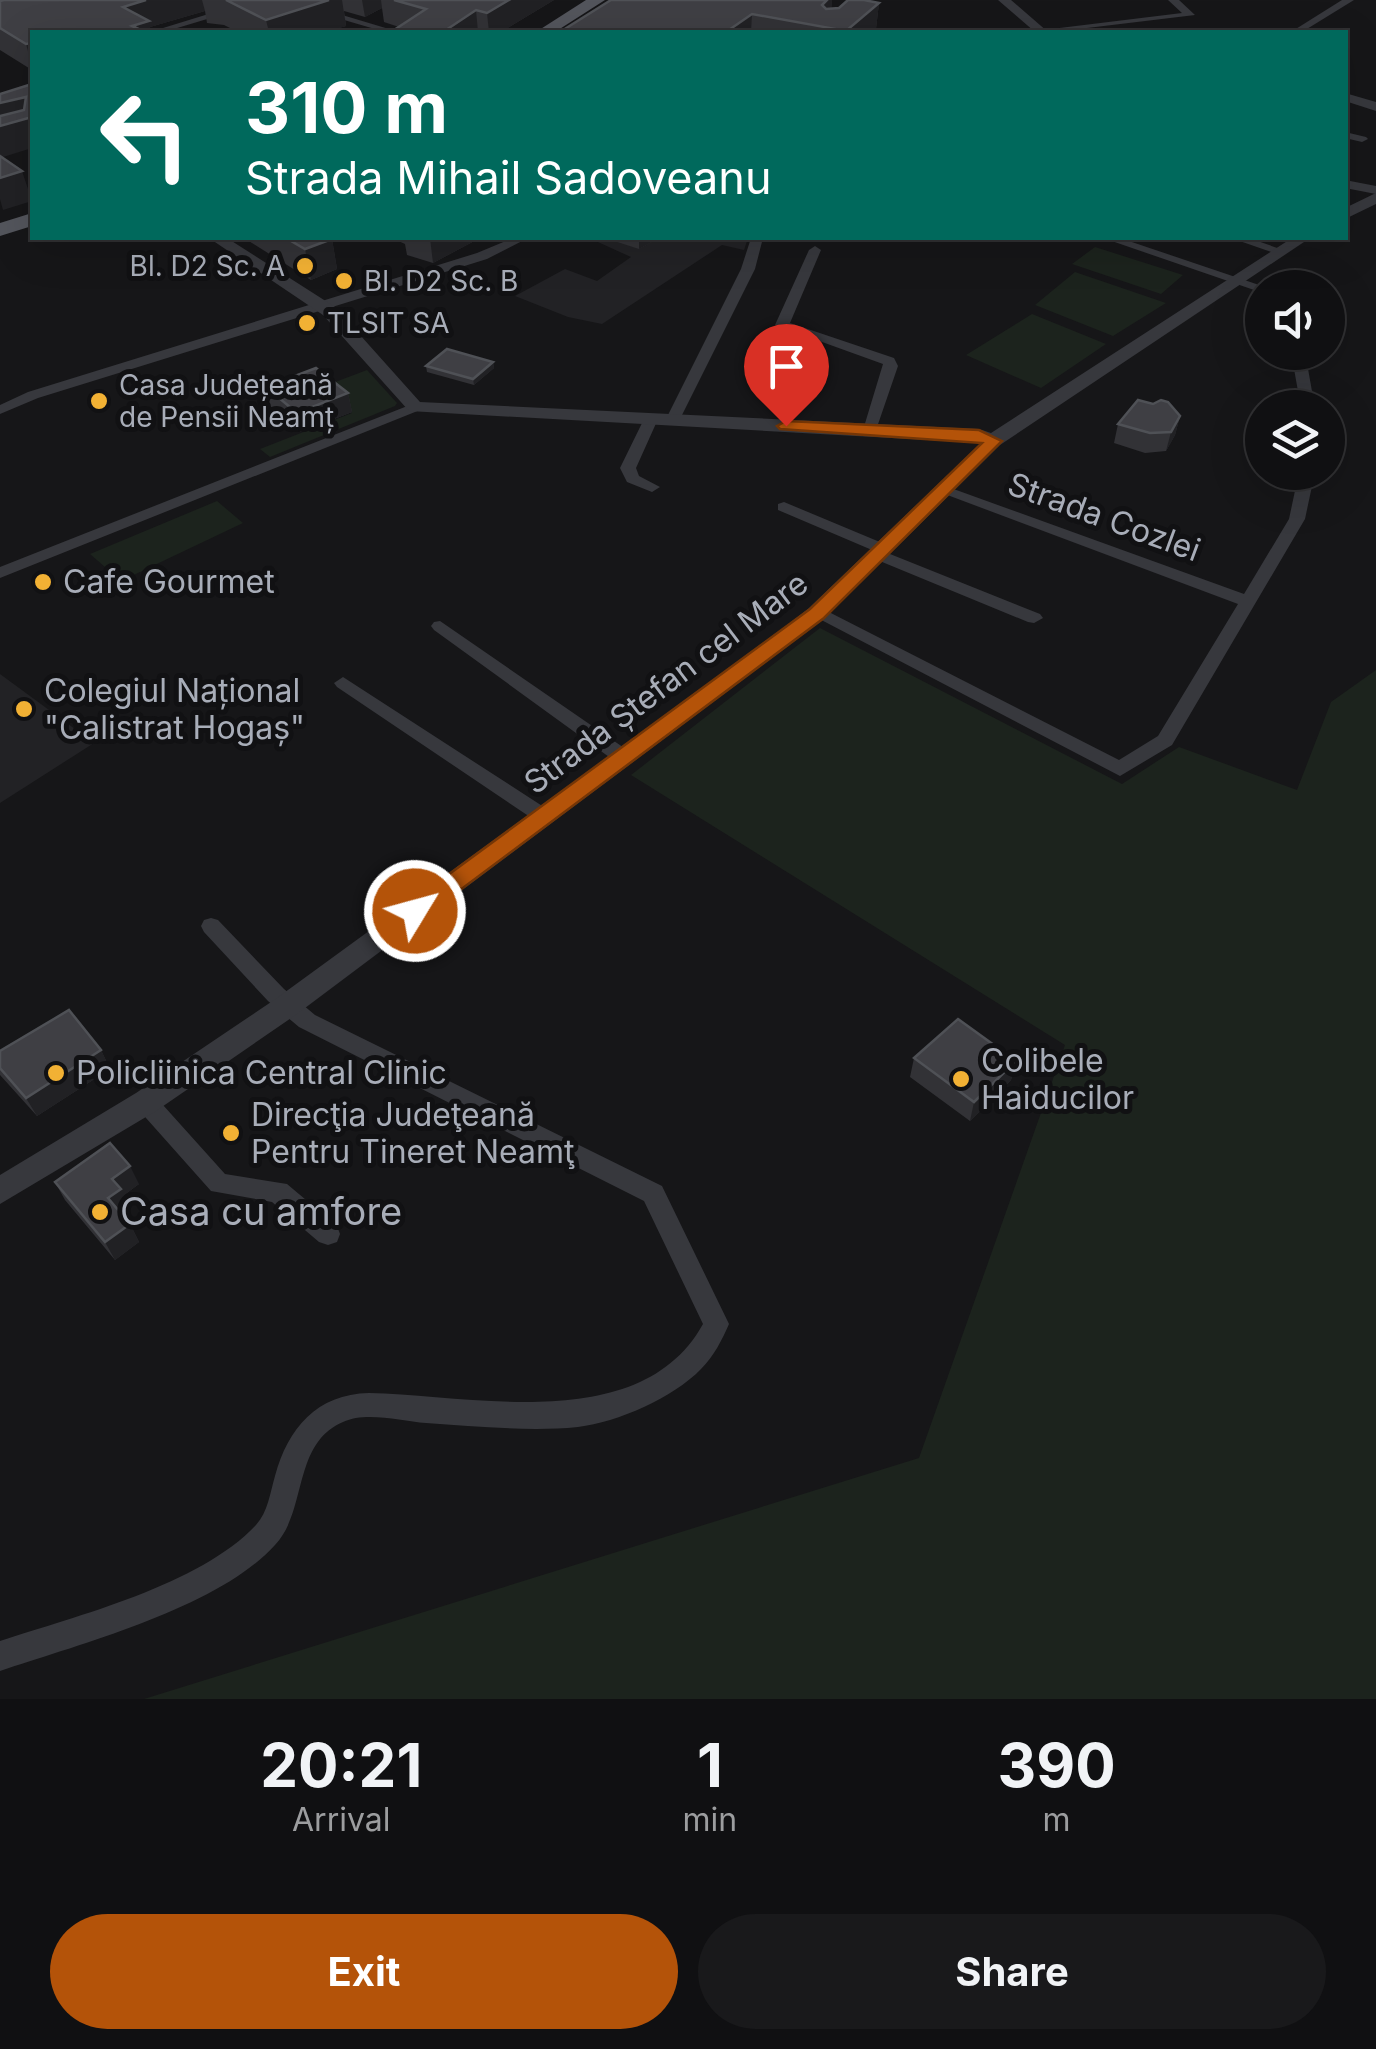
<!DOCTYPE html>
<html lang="en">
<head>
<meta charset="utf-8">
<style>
  body { margin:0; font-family:Inter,sans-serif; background:#19191b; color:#f1f3f6; height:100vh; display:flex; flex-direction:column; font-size:38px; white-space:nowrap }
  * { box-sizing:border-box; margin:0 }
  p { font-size:32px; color:#9c9d9f }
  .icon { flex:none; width:55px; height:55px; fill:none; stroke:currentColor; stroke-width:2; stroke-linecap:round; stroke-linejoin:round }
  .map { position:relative; height:1699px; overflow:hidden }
  .sheet { display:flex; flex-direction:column; background:#101012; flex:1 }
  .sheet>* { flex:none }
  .guide { position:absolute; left:30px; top:30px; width:1318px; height:210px; border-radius:0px; box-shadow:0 10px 40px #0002,0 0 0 2px #303032; background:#00695c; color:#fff; overflow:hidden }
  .tools { position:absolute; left:1245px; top:270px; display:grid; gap:20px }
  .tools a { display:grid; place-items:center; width:100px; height:100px; border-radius:50%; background:#101012; box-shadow:0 10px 40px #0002,0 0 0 2px #303032; font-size:50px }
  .pin { position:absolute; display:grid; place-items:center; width:85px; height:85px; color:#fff; margin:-102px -42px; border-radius:50% 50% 50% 0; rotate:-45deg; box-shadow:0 0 10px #0007 }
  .pin .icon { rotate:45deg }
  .me { position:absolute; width:110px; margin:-55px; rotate:53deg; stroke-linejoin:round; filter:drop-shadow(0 0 8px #0008) }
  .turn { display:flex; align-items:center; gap:35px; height:210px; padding:0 50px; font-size:45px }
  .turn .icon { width:130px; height:130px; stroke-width:2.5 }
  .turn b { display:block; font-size:70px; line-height:85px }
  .eta { display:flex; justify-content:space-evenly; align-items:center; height:170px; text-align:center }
  .eta b { font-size:60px; font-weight:700; line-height:70px }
  .primary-button { display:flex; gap:20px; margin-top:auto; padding:20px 50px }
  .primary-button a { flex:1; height:115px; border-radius:60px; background:#b45309; color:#fff; font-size:40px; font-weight:700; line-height:115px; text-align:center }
  .primary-button a+a { background:#19191b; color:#f1f3f6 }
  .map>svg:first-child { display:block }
  .built { fill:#222225 }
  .green { fill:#1c231d }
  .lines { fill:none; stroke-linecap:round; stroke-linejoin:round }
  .minor { fill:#37383d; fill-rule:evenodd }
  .tertiary { fill:#37383d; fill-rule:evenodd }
  .primary { fill:#53555c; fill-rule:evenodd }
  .wall { fill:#323236 }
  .shaded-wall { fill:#212124 }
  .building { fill:#3f3f44; stroke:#4f5156; stroke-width:2.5 }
  .route { fill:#b45309; stroke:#753606; stroke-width:2.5 }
  .poi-dot { fill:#f2b134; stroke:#111113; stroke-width:4 }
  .labels { text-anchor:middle; stroke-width:10; stroke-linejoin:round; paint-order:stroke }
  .far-poi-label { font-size:28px; fill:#a8adb8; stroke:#111113; text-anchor:start }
  .street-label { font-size:32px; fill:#a8adb8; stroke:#111113 }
  .poi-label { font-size:32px; fill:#a8adb8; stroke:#111113; text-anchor:start }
  .near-poi-label { font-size:38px; fill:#a8adb8; stroke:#111113; text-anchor:start }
</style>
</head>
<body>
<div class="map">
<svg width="1376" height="1699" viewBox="0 0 1376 1699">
  <rect width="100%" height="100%" fill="#161618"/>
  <!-- built -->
  <path class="built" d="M589 238H748L744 250 722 245 602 324 568 317 515 296 565 269 597 281 631 257Z
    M0 674 94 743 0 803Z"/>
  <!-- green -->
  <path class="green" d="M1095 247 1183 275 1161 294 1072 264Z
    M1075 272 1166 303 1113 336 1035 305Z
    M1032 314 1106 344 1041 388 966 355Z
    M367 370 397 403 395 406 270 457 260 449 352 413 322 387Z
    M217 501 243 523 121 581 90 554Z
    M820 628 1122 784 1179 747 1297 790 1331 702 1376 670V1699H144L919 1458 1065 1045 631 775Z"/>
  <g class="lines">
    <!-- minor -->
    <path class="minor" d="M254 0H270L164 32H150Z
      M276 0H292L399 32H385Z
      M1168 0H1179L1195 15 1054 32 1035 31 1182 13Z
      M1342 0H1354L1302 32H1291Z
      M1345 132 1366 137 1368 139 1362 142 1345 138Z
      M1345 180 1376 186V194L1345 188Z
      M513 238H528L487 259 38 398 0 414V405L28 392 477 253Z
      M751 238H763L755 269 679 421 677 424H667L665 421 741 269Z
      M1103 238H1120L1268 288 1257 291Z
      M1231 238H1249L1283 250 1277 254Z
      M815 246 821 250 790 323 894 358 898 366 875 433H865L863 430 883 364 775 325 809 250Z
      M1291 352H1305L1315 408H1301Z
      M415 403 420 404V410L0 578V567Z
      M651 415 658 419 636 468 639 476 660 487 652 492 627 482 620 468 644 419Z
      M1299 472H1315L1305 519 1172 745 1120 776 808 613 817 608 823 609 1119 760 1158 736 1238 604 934 490 942 485 948 487 1244 594 1289 519Z
      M784 502 887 545 889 548 885 552 1040 614 1043 618 1034 623 1028 622 870 557 868 554 872 550 778 510V504Z
      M440 621 630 752 632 757 630 762H616L434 630 431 626 434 622Z
      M343 677 550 811 553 816 550 821H536L337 687 334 683Z
      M211 918 218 920 284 989 315 1015 662 1186 729 1324C722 1340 714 1356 701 1369 673 1398 618 1422 578 1427 528 1432 476 1426 426 1423 401 1421 366 1411 343 1422 292 1444 308 1510 275 1545 218 1608 80 1644 0 1671V1641C76 1616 200 1585 256 1525 268 1512 270 1493 275 1476 288 1428 317 1394 369 1393 473 1395 641 1436 703 1324L644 1201 299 1027 268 1001 204 932 201 926 204 920Z
      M146 1092 154 1095 225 1174 287 1184 337 1226 340 1234 337 1242 328 1245 319 1242 272 1202 211 1191 138 1109 134 1102 138 1095Z"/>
    <!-- tertiary -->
    <path class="tertiary" d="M998 0H1011L1048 32H1035Z
      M1345 93 1376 102V111L1345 101Z
      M1376 193V204L1345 219V208Z
      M209 238H227L335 307 420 402 979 429 991 433 1292 238H1310L1000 445 825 618 297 1014 156 1111 0 1204V1175L136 1093 277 998 759 647 809 608 981 443 409 411 323 315Z"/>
    <!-- primary -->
    <path class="primary" d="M586 0H605L555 32H536Z
      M32 213V226L0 236V223Z"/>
  </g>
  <!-- wall -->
  <path class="wall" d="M0 0H554L501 32H391L399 27 384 22 382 8 365 17 344 11 346 26 325 32H238L224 25 207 23 205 11 150 27 151 32H32V70L0 50Z
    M611 0H832L831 9 879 3 876 29 873 32H560Z
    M244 238H329L332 239 337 269 311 280Z
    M392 238H480L433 263 407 255 405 244Z
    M605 238H659L639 249Z
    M493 362 494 368 474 385 427 372 426 366Z
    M266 387 348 393 352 412 301 432 270 406Z
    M1180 416 1175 435 1166 451 1145 453 1114 443 1118 424Z
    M101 1050 110 1069 37 1116 0 1075V1051Z
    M914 1058 1016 1061 1011 1080 970 1121 910 1077Z
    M55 1182 139 1184 124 1195 131 1207 121 1214 130 1224 139 1242 115 1260 65 1200Z"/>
  <!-- shaded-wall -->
  <path class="shaded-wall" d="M146 0H202L205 11 150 27 151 32H129L123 7Z
    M329 0H342L346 26 325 32H269L266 20Z
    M362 0H381L382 8 365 17Z
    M509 0H554L501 32H489L487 13Z
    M827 0H832L831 21 822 5Z
    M879 3 876 29 873 32H846Z
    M476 10 478 32H443L445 30Z
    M752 14 751 32H726Z
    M32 43V66L26 44Z
    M26 97 32 117V148L0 158V103Z
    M22 171 32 201 3 210 0 199V178Z
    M430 238H480L433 263Z
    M639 238H659L639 249Z
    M332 239 337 269 311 280 305 249Z
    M493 362 494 368 474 385 473 379Z
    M348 393 352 412 301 432 297 413Z
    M1180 416 1175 435 1166 451 1171 432Z
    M101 1050 110 1069 37 1116 26 1098Z
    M1016 1061 1011 1080 970 1121 974 1102Z
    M130 1166 139 1184 124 1195 131 1207 118 1216 108 1198 112 1179Z
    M130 1224 139 1242 115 1260 105 1242Z"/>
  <!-- building -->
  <path class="building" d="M4 0H146L123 7 149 21 132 26 145 32H32V43L26 44 0 28V1Z
    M226 0H329L266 20Z
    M394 0H509L487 13 476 10 443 32H391L426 9Z
    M611 0H827L822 5 826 9 839 8 848 0H864L879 3 846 31 752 14 726 32H560Z
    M32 84V117L0 126V116L24 110 26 97 0 103V94Z
    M0 156 22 171 0 178Z
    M286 238H329L332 239 305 249Z
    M447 349 493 362 473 379 426 366Z
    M316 368 348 393 297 413 266 387Z
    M1138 400 1153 404 1161 400 1168 402 1180 416 1171 432 1150 433 1118 424Z
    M69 1010 101 1050 26 1098 0 1068V1051Z
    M958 1019 1016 1061 974 1102 914 1058Z
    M110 1143 130 1166 112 1179 121 1189 108 1198 130 1224 105 1242 55 1182Z"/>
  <!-- route -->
  <path class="route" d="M786 421 979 430 1002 441 824 618 424 917H407L403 911 407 905 810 609 982 443 780 429 777 426Z"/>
  <!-- markers -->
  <g class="poi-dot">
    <circle cx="305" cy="266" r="10"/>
    <circle cx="344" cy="281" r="10"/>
    <circle cx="307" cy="323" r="10"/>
    <circle cx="99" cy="401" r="10"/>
    <circle cx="43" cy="582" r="10"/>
    <circle cx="24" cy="709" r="10"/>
    <circle cx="56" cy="1073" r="10"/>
    <circle cx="961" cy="1079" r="10"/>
    <circle cx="231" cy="1133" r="10"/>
    <circle cx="100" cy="1212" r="10"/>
  </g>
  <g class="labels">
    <!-- far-poi labels -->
    <g class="far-poi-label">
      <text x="285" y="276" text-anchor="end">Bl. D2 Sc. A</text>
      <text x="364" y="291">Bl. D2 Sc. B</text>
      <text x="327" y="333">TLSIT SA</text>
      <text x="119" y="395">Casa Județeană<tspan x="119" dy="32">de Pensii Neamț</tspan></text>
    </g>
    <!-- street labels -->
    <g class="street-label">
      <text transform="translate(1104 517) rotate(20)" y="11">Strada Cozlei</text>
      <text transform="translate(666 683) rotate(-37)" y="11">Strada Ștefan cel Mare</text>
    </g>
    <!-- poi labels -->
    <g class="poi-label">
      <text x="63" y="593">Cafe Gourmet</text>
      <text x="44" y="702">Colegiul Național<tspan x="44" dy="37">"Calistrat Hogaș"</tspan></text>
      <text x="981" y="1072">Colibele<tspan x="981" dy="37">Haiducilor</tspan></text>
      <text x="76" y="1084">Policliinica Central Clinic</text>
      <text x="251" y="1126">Direcţia Judeţeană<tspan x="251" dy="37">Pentru Tineret Neamţ</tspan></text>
    </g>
    <!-- near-poi labels -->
    <g class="near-poi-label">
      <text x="120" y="1225">Casa cu amfore</text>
    </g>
  </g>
</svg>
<div class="tools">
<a><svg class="icon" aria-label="sound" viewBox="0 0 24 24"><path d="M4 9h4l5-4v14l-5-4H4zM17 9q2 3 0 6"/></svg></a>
<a><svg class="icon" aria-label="layers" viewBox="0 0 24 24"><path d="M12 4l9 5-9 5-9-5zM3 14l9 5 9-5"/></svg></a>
</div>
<div class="pin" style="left:786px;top:426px;background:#d93025"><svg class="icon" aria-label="arrive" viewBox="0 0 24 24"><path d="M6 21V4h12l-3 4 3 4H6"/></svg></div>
<svg class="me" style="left:415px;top:911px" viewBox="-20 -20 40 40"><circle r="17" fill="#b45309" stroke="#fff" stroke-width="3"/><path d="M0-11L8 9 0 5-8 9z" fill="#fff"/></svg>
<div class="guide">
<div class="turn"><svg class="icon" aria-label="left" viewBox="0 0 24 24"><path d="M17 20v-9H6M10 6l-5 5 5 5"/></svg><div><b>310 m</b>Strada Mihail Sadoveanu</div></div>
</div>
</div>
<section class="sheet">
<div class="eta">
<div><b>20:21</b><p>Arrival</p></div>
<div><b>1</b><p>min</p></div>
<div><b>390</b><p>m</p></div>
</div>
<div class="primary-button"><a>Exit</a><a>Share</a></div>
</section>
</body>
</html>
